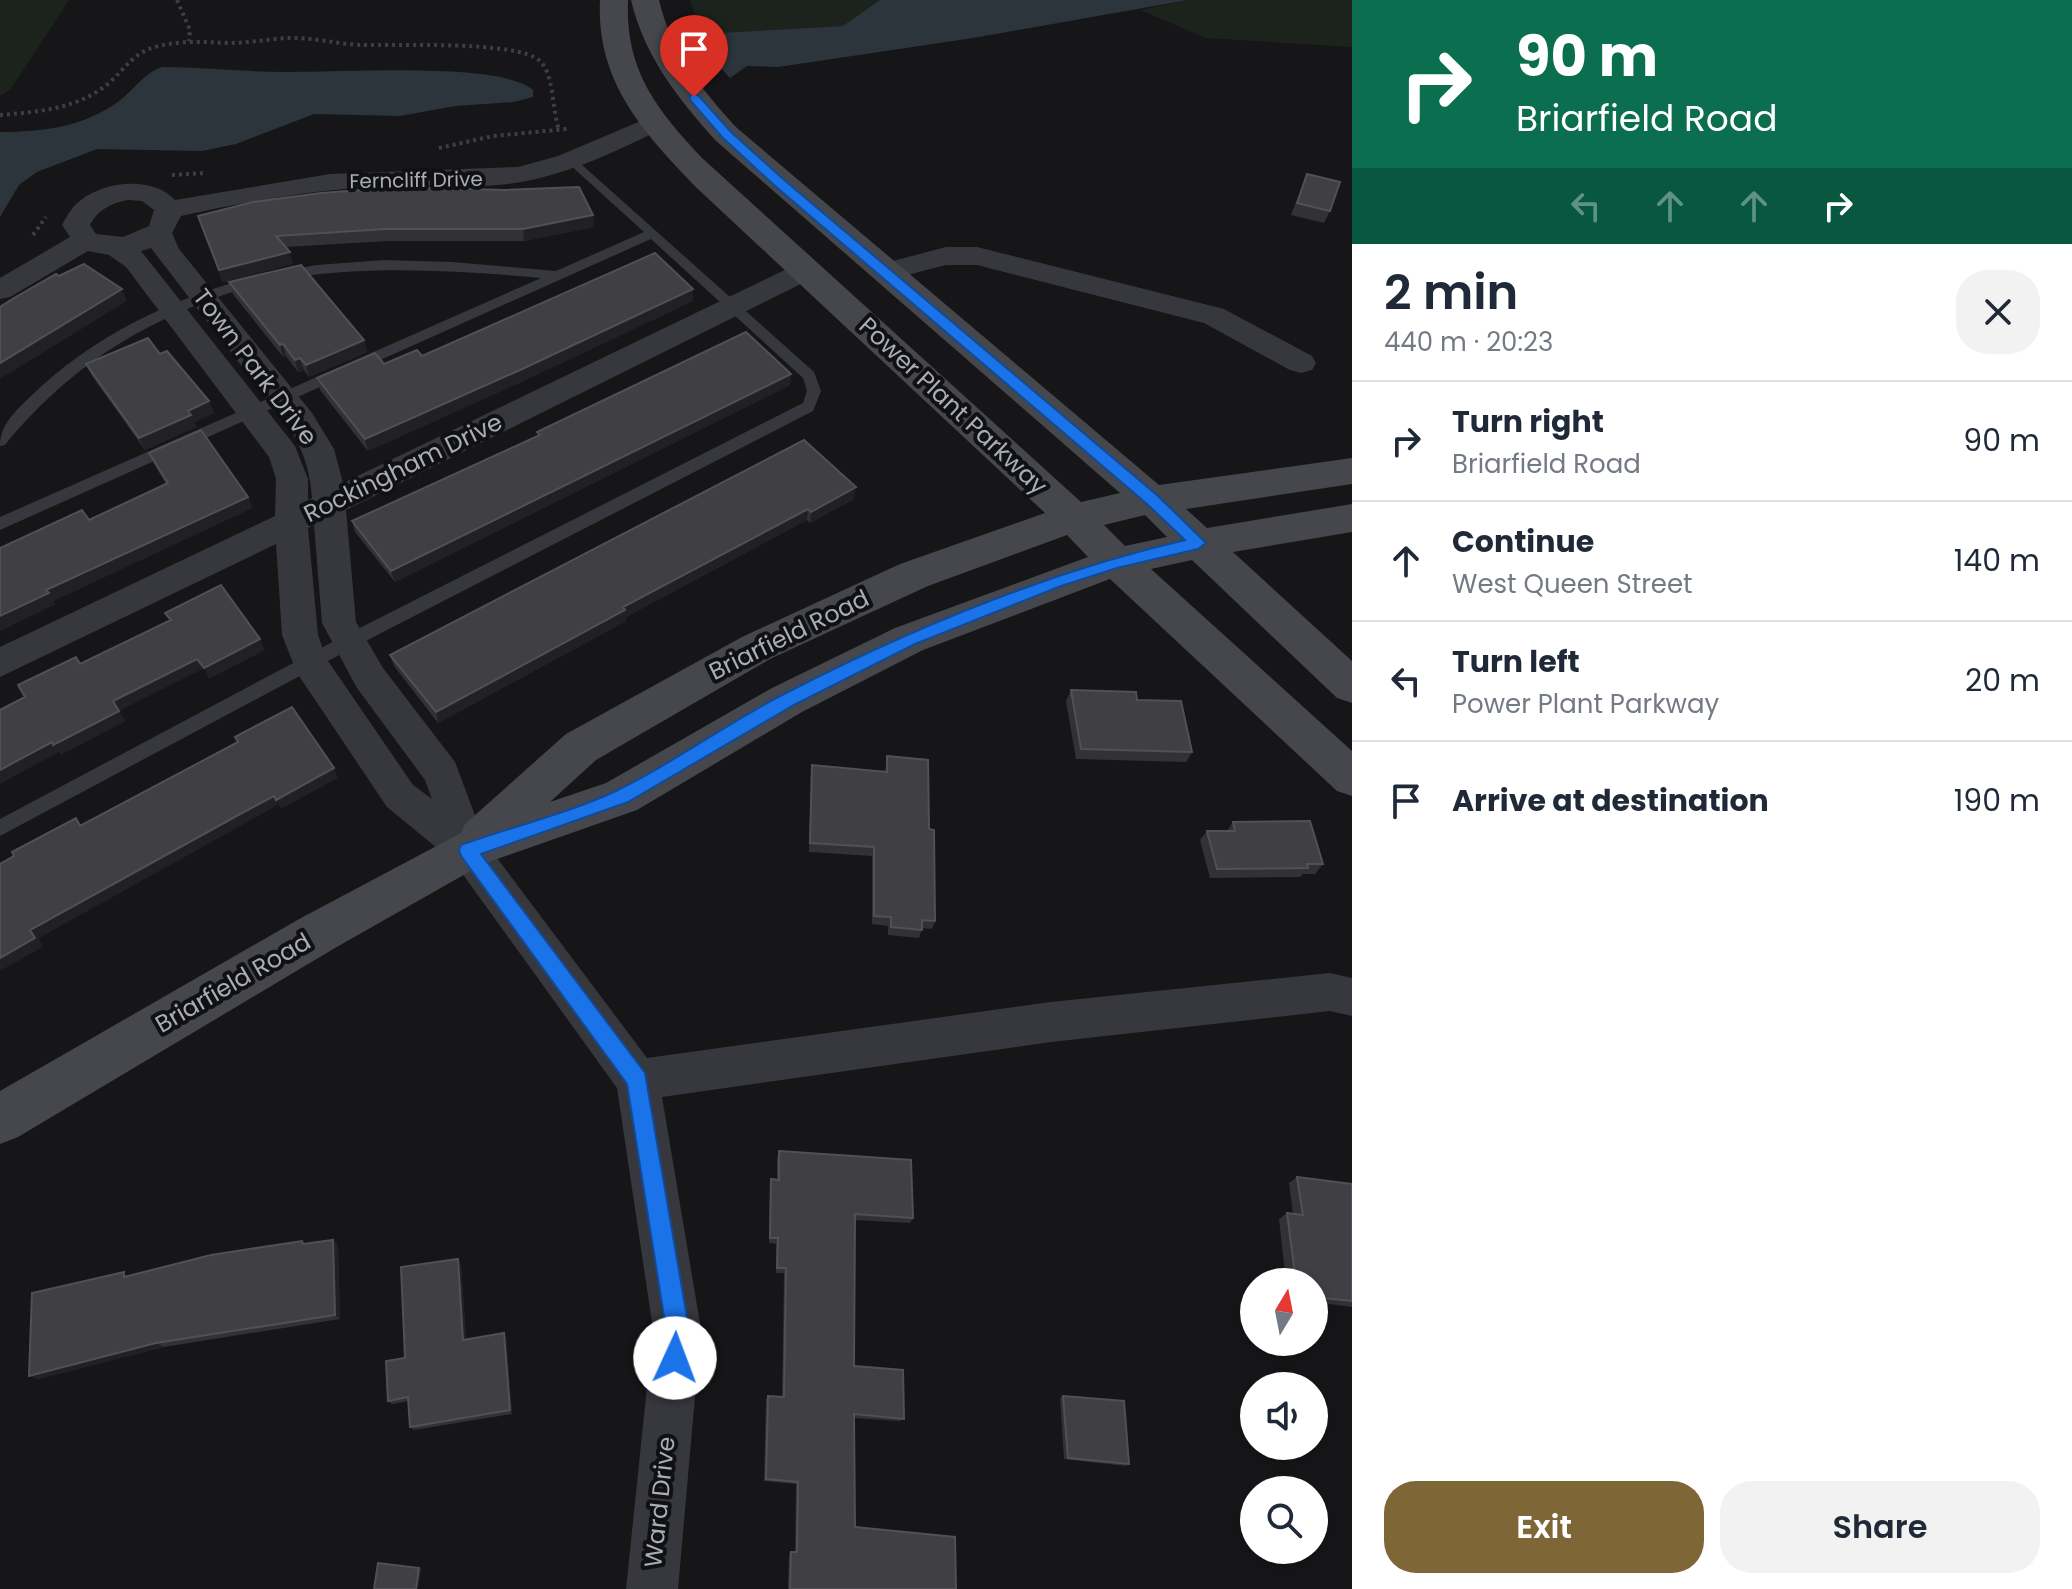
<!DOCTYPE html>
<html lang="en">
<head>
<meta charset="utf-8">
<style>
  body { margin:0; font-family:Poppins,sans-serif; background:#f2f2f3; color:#1f2937; height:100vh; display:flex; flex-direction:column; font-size:30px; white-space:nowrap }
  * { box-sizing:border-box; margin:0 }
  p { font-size:26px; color:#747a83 }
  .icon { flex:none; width:44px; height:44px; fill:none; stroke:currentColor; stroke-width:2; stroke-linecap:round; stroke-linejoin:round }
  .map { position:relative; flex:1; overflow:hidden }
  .details { display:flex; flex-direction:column; background:#fff; width:720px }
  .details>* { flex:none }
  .top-card { background:#0b6e4f; color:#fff; overflow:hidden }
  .needle { width:52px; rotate:10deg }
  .buttons { position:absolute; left:1240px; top:1268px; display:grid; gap:16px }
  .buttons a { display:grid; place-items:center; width:88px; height:88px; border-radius:50%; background:#fff; box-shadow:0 4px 12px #0003; font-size:40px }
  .pin { position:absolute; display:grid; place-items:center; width:68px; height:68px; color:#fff; margin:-82px -34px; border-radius:50% 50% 50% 0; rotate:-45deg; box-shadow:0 0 8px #0007 }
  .pin .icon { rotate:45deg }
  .me { position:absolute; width:88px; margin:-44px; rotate:2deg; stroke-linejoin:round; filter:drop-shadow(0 0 6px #0008) }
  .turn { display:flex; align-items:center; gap:28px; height:168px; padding:0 32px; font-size:36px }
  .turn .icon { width:104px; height:104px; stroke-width:2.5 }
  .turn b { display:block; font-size:56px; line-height:68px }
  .lanes { display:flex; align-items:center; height:76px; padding:0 32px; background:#0003; justify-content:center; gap:40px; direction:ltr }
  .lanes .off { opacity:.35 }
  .round { display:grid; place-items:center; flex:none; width:84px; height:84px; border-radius:32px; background:#f2f2f3 }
  .head { display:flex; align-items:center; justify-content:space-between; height:136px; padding:0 32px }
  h1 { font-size:48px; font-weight:600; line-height:60px }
  .cta { display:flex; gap:16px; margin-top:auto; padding:16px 32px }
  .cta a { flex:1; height:92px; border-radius:32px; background:#7e6636; color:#fff; font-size:32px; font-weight:600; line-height:92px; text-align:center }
  .cta a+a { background:#f2f2f3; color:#1f2937 }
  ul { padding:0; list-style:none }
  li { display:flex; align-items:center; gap:24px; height:120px; padding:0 32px; border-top:2px solid #e0e1e3 }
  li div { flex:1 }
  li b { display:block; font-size:30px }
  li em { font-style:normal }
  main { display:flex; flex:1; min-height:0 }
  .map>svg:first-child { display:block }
  .green { fill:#1c231d }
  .water { fill:#2c353c }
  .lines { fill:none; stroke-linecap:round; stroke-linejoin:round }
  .path { stroke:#3d3f44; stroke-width:4; stroke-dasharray:3 4; stroke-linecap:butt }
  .service { fill:#37383d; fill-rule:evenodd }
  .minor { fill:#37383d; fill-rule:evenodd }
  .secondary { fill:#45474d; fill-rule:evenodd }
  .wall { fill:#323236 }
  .shaded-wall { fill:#212124 }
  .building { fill:#3f3f44; stroke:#4f5156; stroke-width:2 }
  .route { fill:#1a73e8; stroke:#114b97; stroke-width:2 }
  .labels { text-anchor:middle; stroke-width:8; stroke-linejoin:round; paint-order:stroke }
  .far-street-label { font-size:20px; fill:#a8adb8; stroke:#111113 }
  .street-label { font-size:24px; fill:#a8adb8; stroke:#111113 }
</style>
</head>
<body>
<main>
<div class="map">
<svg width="1352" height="1589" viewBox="0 0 1352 1589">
  <rect width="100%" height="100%" fill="#161618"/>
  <!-- green -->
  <path class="green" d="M0 0H69L11 89 0 96Z
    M690 0H880L844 26 718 33 708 54Z
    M1188 0H1352V47L1206 38 1140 10Z"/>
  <!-- water -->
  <path class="water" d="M880 0H1188L973 38 778 67 747 66 730 78 708 54 718 33 843 26Z
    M162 67C203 67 244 72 285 72 334 73 501 61 533 90V97L514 102 455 106 400 116 314 114 236 144 202 151 97 149 37 172 19 185 0 217V132C43 132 84 127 119 101 134 90 144 73 162 67Z"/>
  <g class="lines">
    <!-- path -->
    <path class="path" d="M177 0 190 30 189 41
      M0 115C38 112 78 109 109 83 125 69 133 53 155 47 180 40 203 42 228 43 248 43 268 39 288 38 312 37 337 44 361 45 395 46 518 40 540 61 554 74 552 110 559 130
      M439 148 493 136 567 129
      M172 175 206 173
      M33 235 46 217"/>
    <!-- service -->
    <path class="service" d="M572 156 814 372 821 391 813 411 354 647 0 836V819L342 637 803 403 807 391 803 378 651 239 0 530V517L541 278C453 270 369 265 282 279L275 275 277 272 317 265 385 260 452 262 556 271 644 232 568 163V157Z
      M253 277 258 278V284C154 315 75 360 5 445L0 446C0 424 16 411 31 396 93 336 170 299 253 277Z"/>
    <!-- minor -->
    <path class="minor" d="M655 115 664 118 668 123 664 128C618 150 572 173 521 182 477 190 431 184 387 186 317 189 248 201 181 216L172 233 179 249 312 413 334 449 343 483 795 265 805 262 815 265 819 271 815 277 346 510 356 622 383 668 455 762 485 842 647 1058 1051 1002 1330 973 1352 978V1016L1330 1011 1051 1042 662 1097 701 1329 678 1589H626L653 1329 617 1088 454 862 387 807 297 673 282 635 276 544 0 677V647L275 516 276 479 269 457 126 267 109 255 88 251 10 297 0 299V278L70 237 62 225C67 216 72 206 81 200 105 181 153 176 175 200L330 174 518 167 558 156ZM128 200 142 201 154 210 149 226 123 237 96 234 90 225C97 210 112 203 128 200ZM151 248 290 429C304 452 310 471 312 498L308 500V479L295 446 141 251ZM314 525 322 623 357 688 425 780 432 799 413 785 326 658 318 635 308 528Z
      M946 247H977L1224 309 1312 356 1316 363 1312 370 1301 373 1290 370 1204 323 977 265H946L884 281 874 278 870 272 874 266Z"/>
    <!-- secondary -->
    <path class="secondary" d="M600 0H628C625 70 656 109 702 158L1081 502 1120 493 715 140C678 98 644 56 631 0H659C671 52 701 89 737 128L1159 485 1352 458V484L1186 509 1207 528 1352 504V532L1233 552 1352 661V703L1337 698 1192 560 1151 569 1352 751V796L1337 791 1110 579 923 650 802 712 637 810 483 864 335 948 18 1137 0 1144V1091L301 918 461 833 465 824 566 734 742 637 900 564 1045 513 699 190C645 134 596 83 600 0ZM1145 515 1167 537 1125 546 1104 525ZM1067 535 1088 557 895 628 772 688 606 783 550 802 596 760 770 659 928 586Z"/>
  </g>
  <!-- wall -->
  <path class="wall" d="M1307 174 1330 211 1324 223 1291 215Z
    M198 216 594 227 524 241H387L286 247 293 264 223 282Z
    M229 282 364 340 367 352 309 377 304 370 298 372 286 356 283 357 233 294Z
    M693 301 521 382 368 451 320 390 317 378 422 356Z
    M160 354 209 401 214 413 194 422 196 427 145 450 92 376 86 364Z
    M791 374 790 385 395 582 355 532 352 521 538 436 537 432Z
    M804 440 854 499 810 523 807 520 626 617V621L438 723 394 666 390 655Z
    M149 453 248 497 252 508 53 601 55 604 0 631 89 520 166 484 154 464Z
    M1071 690 1192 752 1186 762 1076 759 1066 701Z
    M887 756 929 829 935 921 932 929 922 928 919 938 888 935V926L872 924V856L809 852 811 775 812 765 885 772Z
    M1233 822 1323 864 1315 874H1303L1300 877 1210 878 1200 840 1207 831H1227Z
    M779 1151 913 1218 910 1223 855 1220 854 1366 904 1419 900 1421 854 1418 855 1527 956 1589H788L789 1553 795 1552 796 1484 764 1481 766 1399 768 1396 782 1397 784 1273H776V1244L769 1243 770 1185 771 1179 777 1180V1158Z
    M1297 1177 1352 1184V1307L1314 1302V1282H1286L1279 1219 1287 1213 1293 1214 1289 1183Z
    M333 1240 338 1245 340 1319 164 1347 38 1379 29 1376 130 1276Z
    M461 1264 466 1339 504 1333 506 1337 512 1414 414 1430 410 1427 409 1401 392 1404 388 1401 405 1358Z
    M1063 1396 1129 1464 1126 1466 1064 1459 1060 1398Z"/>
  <!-- shaded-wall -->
  <path class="shaded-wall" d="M593 215 594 227 524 241 523 229Z
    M290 252 293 264 223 282 219 270Z
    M122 289 127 301 0 379V363Z
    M693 289V301L521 382 368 451 365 439Z
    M364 340 367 352 309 377 306 365Z
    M283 344 286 356 283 357 280 345Z
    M300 358 304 370 298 372 295 360Z
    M791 374 790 385 395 582 391 571Z
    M209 401 214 413 194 422 196 427 145 450 139 438 188 411Z
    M856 487 854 499 810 523 811 512Z
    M248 497 252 508 53 601 55 604 0 631V616L46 590Z
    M808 509 807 520 626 617V621L438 723 436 712 623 607Z
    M260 639 265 650 209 679 204 668Z
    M197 659 203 669 119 711 126 721 61 755 59 752 0 784V770L113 701Z
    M334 768 338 778 281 809 276 800Z
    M274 796 278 805 39 938 43 947 0 971V958L30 930Z
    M333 1240 338 1245 340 1319 335 1315Z
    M458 1259 461 1264 466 1344 463 1340Z
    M504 1333 506 1337 512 1414 510 1410Z
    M156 1343 164 1347 38 1379 29 1376Z
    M419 1568H422L418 1589H416Z"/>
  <!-- building -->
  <path class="building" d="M1307 174 1340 182 1330 211 1297 203Z
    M401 187 504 190 579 187 593 215 523 229H385L276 236 290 252 219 270 198 216 253 202 321 193Z
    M655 253 693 289 520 370 365 439 317 378 375 353 384 364 417 350 422 356Z
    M84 264 122 289 0 363V307L14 298 56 274 59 276Z
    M301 265 364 340 306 365 300 358 295 360 283 344 280 345 229 282Z
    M746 332 791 374 391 571 352 521 540 435 537 432Z
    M148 338 160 354 167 351 209 401 188 411 191 415 139 438 86 364Z
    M201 430 248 497 46 590 49 593 0 616V548L82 510 89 520 168 483 149 453Z
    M804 440 856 487 811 512 808 509 623 607 625 610 436 712 390 655Z
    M221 585 260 639 204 668 197 659 113 701 119 711 53 745 52 742 0 770V710L25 697 18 685 76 657 80 664 171 620 165 613Z
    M1071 690 1136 692 1137 700 1181 701 1192 752 1081 749Z
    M292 707 334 768 276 800 274 796 242 813 30 930 35 938 0 958V864L14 856 12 852 76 818 80 826 238 742 235 737Z
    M887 756 928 760 929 829 934 830 935 921 922 920V930L891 927V917L874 916V847L810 843 812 765 887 772Z
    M1310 821 1323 864H1307L1308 868 1217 869 1207 831H1235L1233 822Z
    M779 1151 911 1160 913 1218 855 1214 854 1366 903 1370 904 1419 854 1414 855 1527 955 1537 956 1589H790L791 1552H797L798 1482 766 1479 768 1396 784 1397 786 1268H777L778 1238H770L771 1179 779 1180Z
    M1297 1177 1352 1184V1301L1314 1297V1282H1296L1287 1213 1303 1215Z
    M333 1240 335 1315 156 1343 29 1376 32 1293 124 1272V1277L211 1255 302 1241 303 1244Z
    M458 1259 463 1340 504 1333 510 1410 410 1427 408 1397 388 1401 386 1361 405 1358 401 1267Z
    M1063 1396 1124 1401 1129 1464 1068 1458Z
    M378 1563 419 1568 416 1589H374Z"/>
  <!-- route -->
  <path class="route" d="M690 95H698L731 132 783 179 1158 496 1206 543 1198 549 1117 568 1061 586 915 644 794 705 628 802 481 854 645 1073 689 1329 683 1366 675 1369 666 1366 663 1358 666 1329 627 1084 461 856 459 850 461 845C511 827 569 813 616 791 674 763 727 723 784 694 912 628 1044 573 1185 540L1147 504 774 185 722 137 690 100Z"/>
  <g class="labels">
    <!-- far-street labels -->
    <g class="far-street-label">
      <text transform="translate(416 180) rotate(-1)" y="7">Ferncliff Drive</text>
    </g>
    <!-- street labels -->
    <g class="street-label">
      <text transform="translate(255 367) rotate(53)" y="8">Town Park Drive</text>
      <text transform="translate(953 406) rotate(43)" y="8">Power Plant Parkway</text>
      <text transform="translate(403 468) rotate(-26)" y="8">Rockingham Drive</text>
      <text transform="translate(789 635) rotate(-26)" y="8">Briarfield Road</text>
      <text transform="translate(233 983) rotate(-30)" y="8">Briarfield Road</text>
      <text transform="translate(660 1502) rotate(-84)" y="8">Ward Drive</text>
    </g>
  </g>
</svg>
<div class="buttons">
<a><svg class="needle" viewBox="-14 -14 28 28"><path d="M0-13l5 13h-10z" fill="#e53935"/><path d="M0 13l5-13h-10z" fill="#747a83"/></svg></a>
<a><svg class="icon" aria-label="sound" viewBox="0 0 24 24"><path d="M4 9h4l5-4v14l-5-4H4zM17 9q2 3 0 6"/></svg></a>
<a><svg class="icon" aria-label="search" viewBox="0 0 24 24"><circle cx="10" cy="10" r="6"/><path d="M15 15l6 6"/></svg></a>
</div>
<div class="pin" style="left:694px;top:97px;background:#d93025"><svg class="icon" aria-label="arrive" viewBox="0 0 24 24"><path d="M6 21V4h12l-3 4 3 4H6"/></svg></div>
<svg class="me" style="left:675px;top:1358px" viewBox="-20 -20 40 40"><circle r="19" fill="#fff"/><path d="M0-13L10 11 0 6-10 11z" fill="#1a73e8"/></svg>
</div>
<section class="details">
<div class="top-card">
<div class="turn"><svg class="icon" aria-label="right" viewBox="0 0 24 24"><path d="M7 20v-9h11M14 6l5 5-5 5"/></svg><div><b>90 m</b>Briarfield Road</div></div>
<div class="lanes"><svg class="icon off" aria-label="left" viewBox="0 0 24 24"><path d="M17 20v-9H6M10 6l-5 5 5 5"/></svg><svg class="icon off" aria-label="ahead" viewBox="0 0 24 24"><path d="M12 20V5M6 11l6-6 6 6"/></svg><svg class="icon off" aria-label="ahead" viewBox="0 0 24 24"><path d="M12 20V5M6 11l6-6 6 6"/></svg><svg class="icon" aria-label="right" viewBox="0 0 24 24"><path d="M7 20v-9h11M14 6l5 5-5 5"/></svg></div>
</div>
<div class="head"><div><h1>2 min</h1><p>440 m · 20:23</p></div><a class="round"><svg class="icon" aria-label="close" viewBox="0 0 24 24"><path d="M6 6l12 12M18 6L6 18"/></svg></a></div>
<ul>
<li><svg class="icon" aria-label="right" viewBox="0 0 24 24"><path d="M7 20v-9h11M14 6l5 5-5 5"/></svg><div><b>Turn right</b><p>Briarfield Road</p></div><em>90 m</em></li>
<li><svg class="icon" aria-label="ahead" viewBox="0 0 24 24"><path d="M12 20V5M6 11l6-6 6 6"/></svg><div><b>Continue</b><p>West Queen Street</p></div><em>140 m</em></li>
<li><svg class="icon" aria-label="left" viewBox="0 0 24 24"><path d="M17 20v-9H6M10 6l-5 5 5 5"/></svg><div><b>Turn left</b><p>Power Plant Parkway</p></div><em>20 m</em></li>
<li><svg class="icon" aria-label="arrive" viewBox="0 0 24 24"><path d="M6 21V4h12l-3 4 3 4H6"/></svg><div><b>Arrive at destination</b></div><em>190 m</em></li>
</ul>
<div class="cta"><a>Exit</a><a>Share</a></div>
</section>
</main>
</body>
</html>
